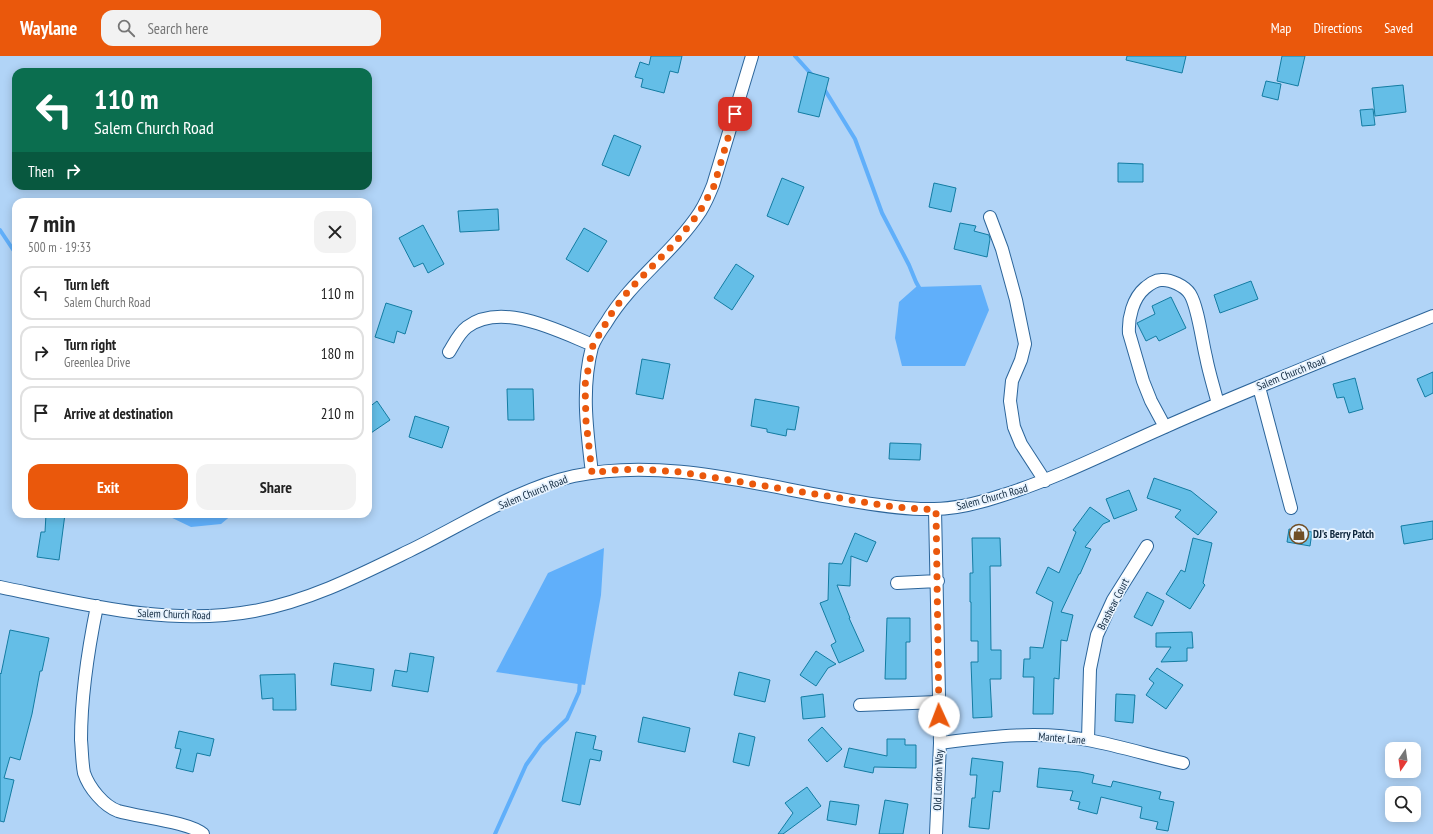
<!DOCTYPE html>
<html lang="en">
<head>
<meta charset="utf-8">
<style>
  body { margin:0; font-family:"PT Sans Narrow",sans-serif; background:#f2f2f2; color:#222; height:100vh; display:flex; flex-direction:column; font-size:15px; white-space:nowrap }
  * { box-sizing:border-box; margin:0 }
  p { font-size:13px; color:#767676 }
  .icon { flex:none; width:22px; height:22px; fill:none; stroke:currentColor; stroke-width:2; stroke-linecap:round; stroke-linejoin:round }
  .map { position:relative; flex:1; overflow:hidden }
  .side { position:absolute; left:12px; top:142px; width:360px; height:320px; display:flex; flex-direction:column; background:#fff; border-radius:12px; box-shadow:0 2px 10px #0003 }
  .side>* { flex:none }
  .banner { position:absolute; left:12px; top:12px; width:360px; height:122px; border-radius:12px; box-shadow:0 2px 10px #0003; background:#0b6e4f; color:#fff; overflow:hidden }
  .needle { width:26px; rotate:193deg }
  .buttons { position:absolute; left:1385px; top:686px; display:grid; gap:8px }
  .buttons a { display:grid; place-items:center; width:36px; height:36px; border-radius:8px; background:#fff; box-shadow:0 2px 10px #0003; font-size:20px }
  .pin { position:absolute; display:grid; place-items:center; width:34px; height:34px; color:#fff; margin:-17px; border-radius:8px; box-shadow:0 2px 6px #0006 }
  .me { position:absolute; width:44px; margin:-22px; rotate:358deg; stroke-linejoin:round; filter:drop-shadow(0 0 3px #0008) }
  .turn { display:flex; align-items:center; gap:14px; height:84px; padding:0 16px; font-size:18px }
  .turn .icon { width:52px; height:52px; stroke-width:2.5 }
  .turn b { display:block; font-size:28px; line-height:34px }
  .then { display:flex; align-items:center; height:38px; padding:0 16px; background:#0003; gap:8px; font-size:15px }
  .round { display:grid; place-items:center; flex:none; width:42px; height:42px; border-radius:12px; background:#f2f2f2 }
  .headline { display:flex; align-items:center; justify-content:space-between; height:68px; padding:0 16px }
  h1 { font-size:24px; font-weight:600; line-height:30px }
  .action { display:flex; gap:8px; margin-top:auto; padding:8px 16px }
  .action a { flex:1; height:46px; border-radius:12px; background:#ea580c; color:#fff; font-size:16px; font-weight:600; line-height:46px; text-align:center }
  .action a+a { background:#f2f2f2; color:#222 }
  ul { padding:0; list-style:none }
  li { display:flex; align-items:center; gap:12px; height:54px; margin:0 8px 6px; padding:0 8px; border:2px solid #e0e0e0; border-radius:12px }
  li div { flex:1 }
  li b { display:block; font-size:15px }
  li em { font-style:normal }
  header { display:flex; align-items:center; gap:24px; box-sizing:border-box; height:56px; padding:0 20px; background:#ea580c; color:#fff }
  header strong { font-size:19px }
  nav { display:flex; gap:22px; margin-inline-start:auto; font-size:14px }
  .search { width:280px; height:36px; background:#f2f2f2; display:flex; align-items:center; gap:10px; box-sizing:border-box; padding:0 14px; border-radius:12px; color:#767676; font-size:15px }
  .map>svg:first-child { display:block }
  .water { fill:#60affa }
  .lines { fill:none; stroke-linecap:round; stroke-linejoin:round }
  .stream { stroke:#60affa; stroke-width:4 }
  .building { fill:#64bee7; stroke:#137ca2 }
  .minor-casing { stroke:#2c659a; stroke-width:14 }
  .minor { stroke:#fff; stroke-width:12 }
  .route { stroke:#ea580c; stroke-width:7; stroke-dasharray:0 12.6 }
  .labels { text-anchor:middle; stroke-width:3.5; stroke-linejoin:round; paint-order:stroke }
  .street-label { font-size:11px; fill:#0f273d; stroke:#e6f2fe }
  .poi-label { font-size:11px; font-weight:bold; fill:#0f273d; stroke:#e6f2fe; text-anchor:start }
</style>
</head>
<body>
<header>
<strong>Waylane</strong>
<div class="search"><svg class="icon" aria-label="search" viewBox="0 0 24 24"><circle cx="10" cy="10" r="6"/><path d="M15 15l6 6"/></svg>Search here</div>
<nav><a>Map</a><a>Directions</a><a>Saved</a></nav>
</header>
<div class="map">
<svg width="1433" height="778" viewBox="0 0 1433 778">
  <rect width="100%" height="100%" fill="#b1d4f7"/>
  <!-- water -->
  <path class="water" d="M981 229 989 254 965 310H902L895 282 899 246 916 231Z
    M164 458H233L221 468 191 471Z
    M604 492 601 539 585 629 496 616 548 517Z"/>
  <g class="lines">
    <!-- stream -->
    <path class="stream" d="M795 0 813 20
      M823 31 855 83 882 157 909 209 916 226 921 235
      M0 174 16 198
      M495 778 526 709 541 688 567 663 579 636 580 625 579 623"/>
  </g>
  <!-- building -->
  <path class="building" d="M651 0H682L678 17 670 15 664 37 641 31 643 23 635 21 640 6 649 9Z
    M1127 0H1186L1182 17 1126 4Z
    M1282 0H1305L1298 30 1277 25Z
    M808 16 829 22 819 61 798 56Z
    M1266 25 1281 28 1278 44 1262 40Z
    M1403 29 1406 56 1375 60 1372 32Z
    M1373 53 1375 69 1362 70 1360 54Z
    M614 79 641 90 629 120 602 109Z
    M1118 107 1143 108V126H1118Z
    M782 122 804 131 788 169 767 160Z
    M934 127 956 132 951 156 929 151Z
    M498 153 499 174 460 176 458 155Z
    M960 167 976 170 974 175 989 179 990 183 987 201 954 193Z
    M423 169 444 208 428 217 423 207 414 211 399 182Z
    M584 172 607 185 588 216 566 203Z
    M736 208 754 220 732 254 714 242Z
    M1251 225 1258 243 1220 257 1214 239Z
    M1171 241 1186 272 1159 285 1156 280 1146 285 1137 267 1155 258 1152 250Z
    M386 247 412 255 405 278 397 275 394 287 375 281Z
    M642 303 670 308 663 343 636 338Z
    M1433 316V337L1425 341 1417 323Z
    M1355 322 1363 353 1349 357 1344 341 1337 342 1333 328Z
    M507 333H533L534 364H508Z
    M755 343 799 351 795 374 787 373 786 380 767 376V373L751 370Z
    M377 345 390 364 368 379V352Z
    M415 360 449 371 442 392 409 381Z
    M890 387 921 388 920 404 889 403Z
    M1154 422 1191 435 1217 456 1198 479 1175 461 1181 454 1147 442Z
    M1129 434 1137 454 1114 463 1106 443Z
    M1090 451 1110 465 1103 468 1085 491 1091 493 1080 518H1079L1061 556 1073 559 1067 585 1061 584 1059 623 1054 622 1053 658H1033L1034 621H1023L1024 603H1030V591L1043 592 1053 546 1036 537 1048 511 1059 517 1076 476 1073 474Z
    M46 458H65L59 504 37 501 41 476H45Z
    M1433 465V483L1404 488 1401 470Z
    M1289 473 1312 476 1310 490 1287 486Z
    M855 477 876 486 867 506 851 500 850 530 837 529 850 562H849L864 595 839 607 831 589 836 586 820 547 828 544 829 507 842 508Z
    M972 482H1000L1001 510H990L991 594H1001V623H990L992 661 973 662 971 606H978V585H971V546H970V517H973Z
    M1193 482 1212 487 1203 527 1205 529 1190 553 1166 538 1181 514 1185 516Z
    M1147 536 1164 545 1152 570 1134 561Z
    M887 562H910V586H906V623H885Z
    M10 574 49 582 42 615H40L32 658 20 704 10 701 4 722 14 724 4 766 0 765V617L1 618Z
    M1192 576 1193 592H1187V605L1161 606 1171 591H1156V577Z
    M816 595 836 608 828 612 816 630 800 619Z
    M410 597 434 601 428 636 392 630 395 614 407 616Z
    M334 607 374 613 371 635 331 629Z
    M1157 612 1183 629 1166 653 1146 639 1154 627 1149 623Z
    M739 616 770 624 765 646 734 639Z
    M295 618 296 654H273V642L262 643 260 619Z
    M823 638 825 661 803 663 801 641Z
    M1116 638 1135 639 1133 667 1115 665Z
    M643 661 690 672 685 696 638 686Z
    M822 671 842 693 827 706 808 684Z
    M179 675 214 683 210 700 197 697 193 716 176 712 181 693 175 692Z
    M576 676 596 680 593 693 602 695 600 705 590 703 580 749 562 745Z
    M739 677 755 681 749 710 733 706Z
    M887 683H905V689H916V712L874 711 873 717 844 711 849 692 887 700Z
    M972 702 1003 706 1000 736 993 735 989 773 969 771 972 742H975L977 719H970Z
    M1039 712 1080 716 1094 719 1092 727 1111 731 1113 725 1161 736 1159 743 1174 746 1168 775 1156 773 1158 766 1140 762 1142 751 1101 741 1097 758 1078 753 1080 746 1070 744 1073 735 1037 731Z
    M807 731 821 750 783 778H778L793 757 785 747Z
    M885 744 908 748 903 778H879Z
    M830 745 859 749 856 769 827 764Z"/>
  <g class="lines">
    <defs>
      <path id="minor" d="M990 161 1002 193 1016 244 1025 288 1021 304 1012 325 1010 345 1014 371 1021 388 1045 425
        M449 296C454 288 459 277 467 271 502 245 558 275 593 289
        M1259 331 1291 452
        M1165 371 1151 345 1143 325 1129 277C1128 262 1133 242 1145 232 1150 228 1155 224 1161 224 1170 223 1185 230 1190 238 1198 251 1202 285 1206 301 1209 317 1214 332 1218 348
        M592 417C587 375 581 333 592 291 595 283 601 274 606 267 631 225 673 197 700 156 705 148 709 139 713 129L752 0
        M935 454 940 687 936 778
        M897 527 938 525
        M0 531C83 548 169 571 254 555 309 545 360 519 409 495 461 470 518 432 574 420 667 400 766 432 859 446 883 450 909 454 934 453 956 453 979 447 1000 440 1058 422 1112 394 1167 370 1255 331 1344 296 1433 260
        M97 550C88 594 81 639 81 684 82 694 82 707 84 717 89 732 104 750 118 755 138 761 190 766 203 778
        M860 649 938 646
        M1088 683 1090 613 1097 579 1113 544 1147 490
        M940 687C988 681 1039 674 1088 684 1120 690 1152 700 1183 707"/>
    </defs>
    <!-- minor casing -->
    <use href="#minor" class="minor-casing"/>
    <!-- minor -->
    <use href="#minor" class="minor"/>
  </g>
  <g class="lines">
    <!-- route -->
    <path class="route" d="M735 58 714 130 699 157 674 188 629 234 613 255 593 289 585 329 586 365 592 417 612 414 638 413 680 416 894 451 936 454 939 660"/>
  </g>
  <!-- icons -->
  <defs>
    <symbol id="shop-ring" viewBox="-11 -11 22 22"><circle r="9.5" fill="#e6f2fe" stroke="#704e26" stroke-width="1.5"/><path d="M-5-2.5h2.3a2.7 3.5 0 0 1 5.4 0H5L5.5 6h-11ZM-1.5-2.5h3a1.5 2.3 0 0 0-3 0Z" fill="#704e26"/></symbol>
  </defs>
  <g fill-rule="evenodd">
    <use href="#shop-ring" x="1288" y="467" width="22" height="22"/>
  </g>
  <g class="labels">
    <!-- street labels -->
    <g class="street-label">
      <text transform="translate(1291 317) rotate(-22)" y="4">Salem Church Road</text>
      <text transform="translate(533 436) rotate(-22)" y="4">Salem Church Road</text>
      <text transform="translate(992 441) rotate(-15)" y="4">Salem Church Road</text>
      <text transform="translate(1113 548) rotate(-63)" y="4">Brashear Court</text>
      <text transform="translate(174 558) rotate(2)" y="4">Salem Church Road</text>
      <text transform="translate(1062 682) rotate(5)" y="4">Manter Lane</text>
      <text transform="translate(938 724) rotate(-88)" y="4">Old London Way</text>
    </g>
    <!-- poi labels -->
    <g class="poi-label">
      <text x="1313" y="482">DJ's Berry Patch</text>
    </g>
  </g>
</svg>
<div class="buttons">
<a><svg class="needle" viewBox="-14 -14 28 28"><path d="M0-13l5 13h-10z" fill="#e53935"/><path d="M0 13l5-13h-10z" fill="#767676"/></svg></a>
<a><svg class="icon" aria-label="search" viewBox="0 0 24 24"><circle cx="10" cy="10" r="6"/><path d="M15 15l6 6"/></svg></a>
</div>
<div class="pin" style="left:735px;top:58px;background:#d93025"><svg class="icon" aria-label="arrive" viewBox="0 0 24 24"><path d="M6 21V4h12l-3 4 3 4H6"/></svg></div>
<svg class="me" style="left:939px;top:660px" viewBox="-20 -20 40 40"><circle r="19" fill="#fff"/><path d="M0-13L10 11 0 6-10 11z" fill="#ea580c"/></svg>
<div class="banner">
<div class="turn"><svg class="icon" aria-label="left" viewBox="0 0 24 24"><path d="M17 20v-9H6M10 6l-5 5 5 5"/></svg><div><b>110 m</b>Salem Church Road</div></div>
<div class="then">Then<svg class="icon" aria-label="right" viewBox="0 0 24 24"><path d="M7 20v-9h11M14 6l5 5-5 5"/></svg></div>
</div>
<section class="side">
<div class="headline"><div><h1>7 min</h1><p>500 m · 19:33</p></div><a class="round"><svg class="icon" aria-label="close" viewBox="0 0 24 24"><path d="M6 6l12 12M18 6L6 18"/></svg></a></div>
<ul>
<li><svg class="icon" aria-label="left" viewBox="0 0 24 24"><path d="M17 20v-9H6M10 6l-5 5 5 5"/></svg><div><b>Turn left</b><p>Salem Church Road</p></div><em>110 m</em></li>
<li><svg class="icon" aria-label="right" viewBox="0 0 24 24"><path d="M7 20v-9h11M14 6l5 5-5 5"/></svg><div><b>Turn right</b><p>Greenlea Drive</p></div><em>180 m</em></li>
<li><svg class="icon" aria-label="arrive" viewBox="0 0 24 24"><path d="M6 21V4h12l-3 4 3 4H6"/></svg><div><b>Arrive at destination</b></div><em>210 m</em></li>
</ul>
<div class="action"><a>Exit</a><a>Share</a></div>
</section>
</div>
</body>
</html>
